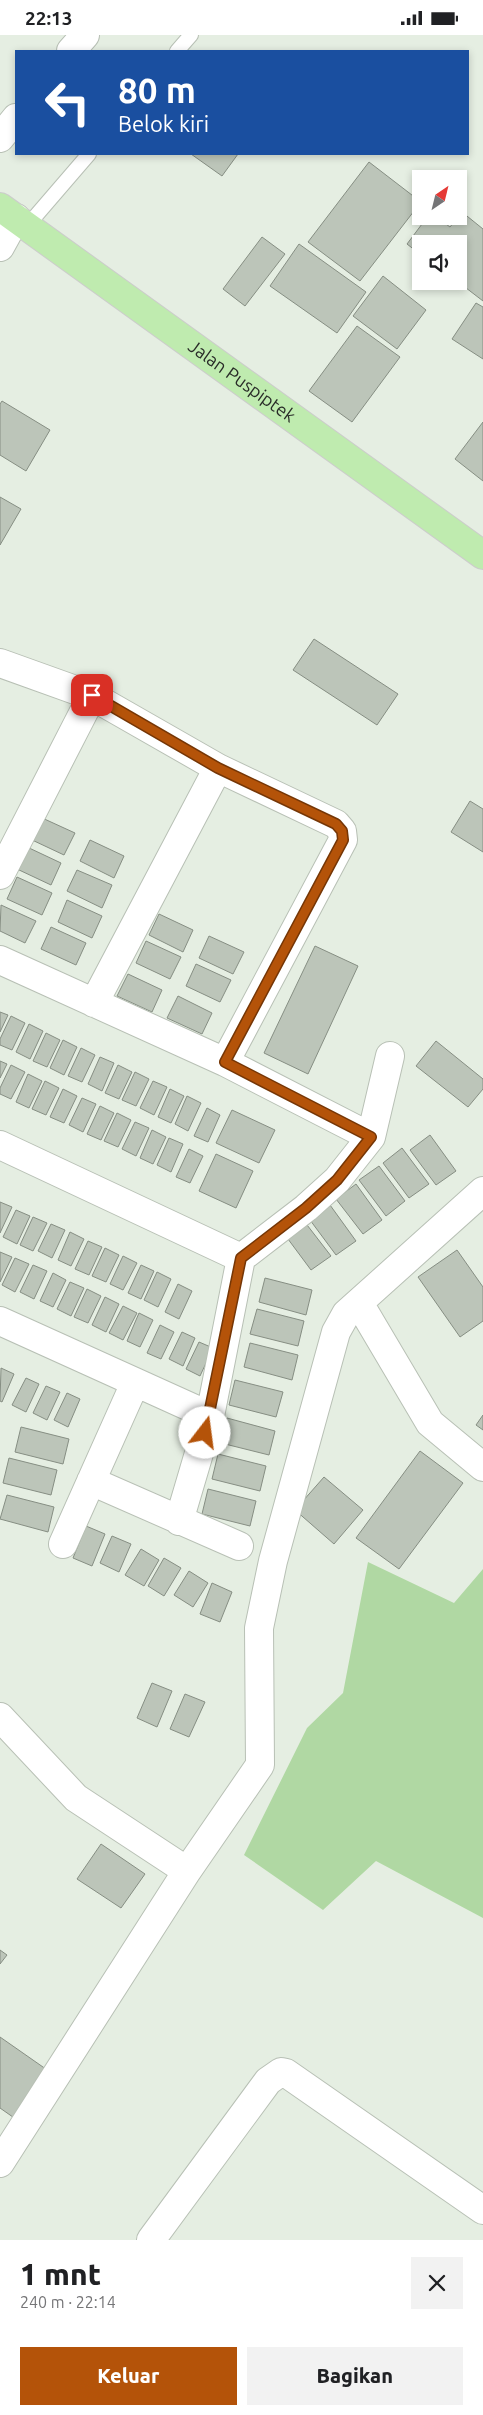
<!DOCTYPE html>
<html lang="id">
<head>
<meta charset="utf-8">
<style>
  body { margin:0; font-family:Ubuntu,sans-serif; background:#f2f2f2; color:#202124; height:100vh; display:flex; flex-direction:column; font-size:19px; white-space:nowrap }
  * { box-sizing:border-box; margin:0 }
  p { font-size:16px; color:#757577 }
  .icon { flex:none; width:28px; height:28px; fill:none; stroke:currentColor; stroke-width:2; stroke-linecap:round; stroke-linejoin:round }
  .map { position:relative; height:2205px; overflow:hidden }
  .details { display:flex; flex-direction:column; background:#fff; flex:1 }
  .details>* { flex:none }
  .guide { position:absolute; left:15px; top:15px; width:454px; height:105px; border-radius:0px; box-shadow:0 2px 8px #0003; background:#1a4fa0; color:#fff; overflow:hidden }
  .needle { width:32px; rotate:35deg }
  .controls { position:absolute; left:412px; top:135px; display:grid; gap:10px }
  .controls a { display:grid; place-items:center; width:55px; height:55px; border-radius:0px; background:#fff; box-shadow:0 2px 8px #0003; font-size:25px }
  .pin { position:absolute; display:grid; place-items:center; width:42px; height:42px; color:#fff; margin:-21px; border-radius:10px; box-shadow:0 2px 8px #0006 }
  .me { position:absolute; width:55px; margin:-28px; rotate:15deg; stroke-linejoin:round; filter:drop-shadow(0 0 4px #0008) }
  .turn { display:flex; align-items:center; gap:18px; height:105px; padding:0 20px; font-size:22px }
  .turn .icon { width:65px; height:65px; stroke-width:2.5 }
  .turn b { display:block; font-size:35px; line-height:42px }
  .round { display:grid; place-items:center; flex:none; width:52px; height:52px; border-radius:0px; background:#f2f2f2 }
  .headline { display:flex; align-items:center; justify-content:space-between; height:85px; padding:0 20px }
  h1 { font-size:30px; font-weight:800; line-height:38px }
  .action { display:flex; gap:10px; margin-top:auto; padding:10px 20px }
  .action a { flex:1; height:58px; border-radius:0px; background:#b45309; color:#fff; font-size:20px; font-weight:800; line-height:58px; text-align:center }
  .action a+a { background:#f2f2f2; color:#202124 }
  .status { display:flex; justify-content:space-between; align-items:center; height:35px; padding:0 25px; background:#fff; direction:ltr }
  .status svg { height:14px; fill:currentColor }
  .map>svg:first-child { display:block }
  .green { fill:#b0d8a3 }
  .building { fill:#bcc5b9; stroke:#868e83 }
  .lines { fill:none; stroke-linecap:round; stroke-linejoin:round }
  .service-casing { stroke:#b8c0b5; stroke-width:16 }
  .minor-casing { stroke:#b8c0b5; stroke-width:30 }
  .primary-casing { stroke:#cccccb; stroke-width:30 }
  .service { stroke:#fff; stroke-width:14 }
  .minor { stroke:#fff; stroke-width:28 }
  .primary { stroke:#bfebaf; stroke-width:28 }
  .route-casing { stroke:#753606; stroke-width:12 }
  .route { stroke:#b45309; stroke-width:9 }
  .labels { text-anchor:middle; stroke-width:4.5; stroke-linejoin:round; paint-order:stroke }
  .street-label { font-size:18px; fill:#292c28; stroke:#f2fbef }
</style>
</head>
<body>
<div class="status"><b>22:13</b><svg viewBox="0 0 49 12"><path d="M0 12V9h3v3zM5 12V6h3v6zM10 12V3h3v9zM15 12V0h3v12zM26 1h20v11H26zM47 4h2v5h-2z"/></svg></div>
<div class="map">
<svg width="483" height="2205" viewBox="0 0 483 2205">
  <rect width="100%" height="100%" fill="#e5eee2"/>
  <!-- green -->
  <path class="green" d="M368 1527 454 1568 483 1534V1883L376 1826 323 1875 244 1820 307 1693 343 1658Z"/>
  <!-- building -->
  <path class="building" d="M191 119H238L222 141Z
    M369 127 421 167 360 246 308 207Z
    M462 177 483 194V266L457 246H459V209H421V220L407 209 428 181H435L450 192Z
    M262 202 285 219 245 271 223 254Z
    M299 209 366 257 337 298 270 251Z
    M383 241 426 275 397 314 353 281Z
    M476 268 483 272V324L452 304Z
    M357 291 400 322 352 387 309 356Z
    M2 366 50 395 26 436 0 420V369Z
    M483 387V446L455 424Z
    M0 462 21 474 0 510Z
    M314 604 398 659 377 690 293 635Z
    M470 766 483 774V817L451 797Z
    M40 782 75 798 64 820 30 804Z
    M90 805 124 821 114 843 80 826Z
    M27 812 61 828 51 850 17 834Z
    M77 835 112 850 102 873 67 856Z
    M17 842 52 858 42 880 7 864Z
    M67 865 102 881 92 903 58 887Z
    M1 870 36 886 25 908 0 896Z
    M159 879 193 895 183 917 149 900Z
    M51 892 86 908 76 930 41 914Z
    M209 901 244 917 233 939 199 923Z
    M146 906 181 922 170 944 136 928Z
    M315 911 358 931 308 1039 264 1018Z
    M196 929 231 945 220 967 186 951Z
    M128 939 162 955 152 977 117 961Z
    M178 961 212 978 202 999 167 983Z
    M0 977 8 980 0 997Z
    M11 981 25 988 12 1015 0 1010V1004Z
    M29 989 43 996 30 1024 16 1017Z
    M46 998 60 1005 47 1032 33 1026Z
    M63 1005 77 1012 64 1040 50 1033Z
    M436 1006 483 1044V1054L468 1072 416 1031Z
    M81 1013 95 1020 82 1047 68 1041Z
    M100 1022 114 1028 102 1056 88 1049Z
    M0 1026 7 1029 0 1043Z
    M11 1030 25 1037 11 1064 0 1059V1053Z
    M118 1030 132 1037 119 1064 105 1058Z
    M135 1037 149 1044 136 1071 122 1065Z
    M28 1039 42 1046 29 1073 16 1067Z
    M45 1046 59 1053 46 1080 32 1074Z
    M153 1046 167 1052 154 1080 140 1073Z
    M63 1054 77 1061 64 1088 50 1082Z
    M170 1054 184 1061 171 1088 158 1082Z
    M187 1061 201 1068 188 1096 175 1089Z
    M82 1063 96 1069 83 1097 69 1090Z
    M100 1071 114 1078 101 1105 87 1099Z
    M207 1073 220 1080 208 1107 194 1101Z
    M232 1075 275 1095 259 1128 216 1108Z
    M117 1078 131 1085 118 1112 104 1106Z
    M135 1087 149 1093 136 1121 122 1114Z
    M152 1095 166 1102 153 1129 140 1123Z
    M430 1100 456 1136 436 1150 410 1115Z
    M169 1103 183 1109 171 1137 157 1130Z
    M402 1113 429 1149 409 1163 383 1128Z
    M189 1114 203 1121 190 1148 176 1142Z
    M216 1119 253 1136 236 1173 199 1156Z
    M379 1131 405 1166 386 1181 359 1145Z
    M356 1149 382 1185 363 1199 336 1164Z
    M0 1167 12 1172 0 1198Z
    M330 1170 356 1206 336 1220 310 1185Z
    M16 1175 30 1181 17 1209 3 1202Z
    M33 1182 47 1188 33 1216 20 1210Z
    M304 1186 331 1221 311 1235 285 1200Z
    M51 1189 65 1195 52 1223 38 1216Z
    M70 1197 84 1204 71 1231 58 1225Z
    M88 1206 102 1212 89 1240 75 1234Z
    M105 1213 119 1220 106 1247 92 1241Z
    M457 1215 483 1252V1286L460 1302 418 1242Z
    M0 1217 12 1222 0 1247Z
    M123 1221 137 1228 123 1255 110 1249Z
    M15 1223 29 1229 15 1257 2 1250Z
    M33 1230 47 1236 34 1264 20 1257Z
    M141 1230 154 1236 141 1264 128 1258Z
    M157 1237 171 1244 158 1272 144 1265Z
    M53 1238 66 1245 53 1272 40 1266Z
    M265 1243 312 1255 306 1280 259 1267Z
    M70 1247 84 1253 71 1281 57 1274Z
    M178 1249 192 1256 179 1284 165 1277Z
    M87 1254 101 1261 88 1288 74 1282Z
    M105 1262 119 1269 106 1297 92 1290Z
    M123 1271 137 1278 123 1305 109 1298Z
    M257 1274 304 1286 298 1311 250 1299Z
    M139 1278 153 1285 140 1312 127 1306Z
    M160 1290 174 1297 161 1324 147 1318Z
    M182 1297 195 1303 183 1331 169 1324Z
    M199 1307 213 1313 200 1341 186 1334Z
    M250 1308 298 1320 292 1345 244 1332Z
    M1 1333 14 1339 2 1367 0 1366Z
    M26 1343 39 1349 26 1377 12 1370Z
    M235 1345 283 1357 276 1382 229 1370Z
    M46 1351 60 1357 47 1385 33 1378Z
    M67 1358 80 1364 68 1392 54 1385Z
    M483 1380V1395L476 1390Z
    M227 1383 275 1396 269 1420 221 1408Z
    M21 1392 69 1404 63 1429 15 1417Z
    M420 1416 463 1448 399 1534 356 1503Z
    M218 1419 266 1431 260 1456 212 1444Z
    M9 1423 57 1435 51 1460 3 1448Z
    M324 1442 363 1475 334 1509 295 1475Z
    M208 1454 256 1466 250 1491 202 1479Z
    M7 1460 54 1472 48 1497 0 1484Z
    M86 1491 105 1499 92 1531 73 1523Z
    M112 1501 131 1509 119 1537 100 1528Z
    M141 1514 159 1525 144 1551 125 1540Z
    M164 1523 181 1533 164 1561 148 1551Z
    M189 1536 208 1548 193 1572 174 1560Z
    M212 1548 232 1557 220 1587 200 1579Z
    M152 1648 172 1656 157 1692 137 1683Z
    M185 1659 205 1667 189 1702 170 1694Z
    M101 1809 145 1839 121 1873 77 1844Z
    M0 1915 7 1920 0 1929Z
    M0 2002 53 2039 20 2087 0 2073Z"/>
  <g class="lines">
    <defs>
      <path id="service" d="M177 16 191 0
        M27 191 89 119"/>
      <path id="minor" d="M71 16 85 0
        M0 103 16 83
        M0 212 16 183
        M0 628 92 661 218 733 336 789 342 796 343 805 225 1027
        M0 840 92 661
        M0 925 225 1027 371 1102
        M94 968 218 733
        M0 1110 241 1223
        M359 1268 430 1388 483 1432
        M0 1286 210 1381
        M91 1446 239 1511
        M179 1486 210 1381 241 1223 306 1173 337 1145 371 1102 390 1021
        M63 1509 135 1348
        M0 1682 76 1763 187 1836
        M0 2128 187 1836 260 1730 259 1593 273 1526 336 1297 346 1279 483 1156
        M151 2205 268 2046 281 2037 286 2038 483 2175"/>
      <g id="primary">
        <path id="s1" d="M0 172 483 520"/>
      </g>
    </defs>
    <!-- service casing -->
    <use href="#service" class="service-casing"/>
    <!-- minor casing -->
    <use href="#minor" class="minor-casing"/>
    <!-- primary casing -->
    <use href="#primary" class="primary-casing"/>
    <!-- service -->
    <use href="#service" class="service"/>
    <!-- minor -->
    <use href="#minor" class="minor"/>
    <!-- primary -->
    <use href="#primary" class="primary"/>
  </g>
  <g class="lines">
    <defs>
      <path id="route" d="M92 660 218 733 336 789 342 796 343 805 225 1027 371 1102 337 1145 306 1173 241 1223 205 1398"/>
    </defs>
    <!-- route casing -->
    <use href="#route" class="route-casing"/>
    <!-- route -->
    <use href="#route" class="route"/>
  </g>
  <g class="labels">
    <!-- street labels -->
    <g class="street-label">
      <text dy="6" stroke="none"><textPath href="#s1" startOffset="298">Jalan Puspiptek</textPath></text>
    </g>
  </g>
</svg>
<div class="controls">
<a><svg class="needle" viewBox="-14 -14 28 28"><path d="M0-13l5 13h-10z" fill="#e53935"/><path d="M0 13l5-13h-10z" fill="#757577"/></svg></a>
<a><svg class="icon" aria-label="sound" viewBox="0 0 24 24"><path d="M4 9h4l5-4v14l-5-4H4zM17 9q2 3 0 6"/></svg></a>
</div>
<div class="pin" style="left:92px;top:660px;background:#d93025"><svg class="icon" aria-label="arrive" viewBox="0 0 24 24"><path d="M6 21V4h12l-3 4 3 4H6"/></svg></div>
<svg class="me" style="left:205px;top:1398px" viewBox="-20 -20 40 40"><circle r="19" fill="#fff"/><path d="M0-13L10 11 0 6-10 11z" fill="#b45309"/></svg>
<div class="guide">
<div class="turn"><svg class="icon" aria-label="left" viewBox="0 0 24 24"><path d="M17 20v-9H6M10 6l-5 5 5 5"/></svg><div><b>80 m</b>Belok kiri</div></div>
</div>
</div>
<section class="details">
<div class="headline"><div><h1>1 mnt</h1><p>240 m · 22:14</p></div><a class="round"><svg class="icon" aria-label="close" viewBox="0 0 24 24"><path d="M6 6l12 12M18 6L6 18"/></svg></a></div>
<div class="action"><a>Keluar</a><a>Bagikan</a></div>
</section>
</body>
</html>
